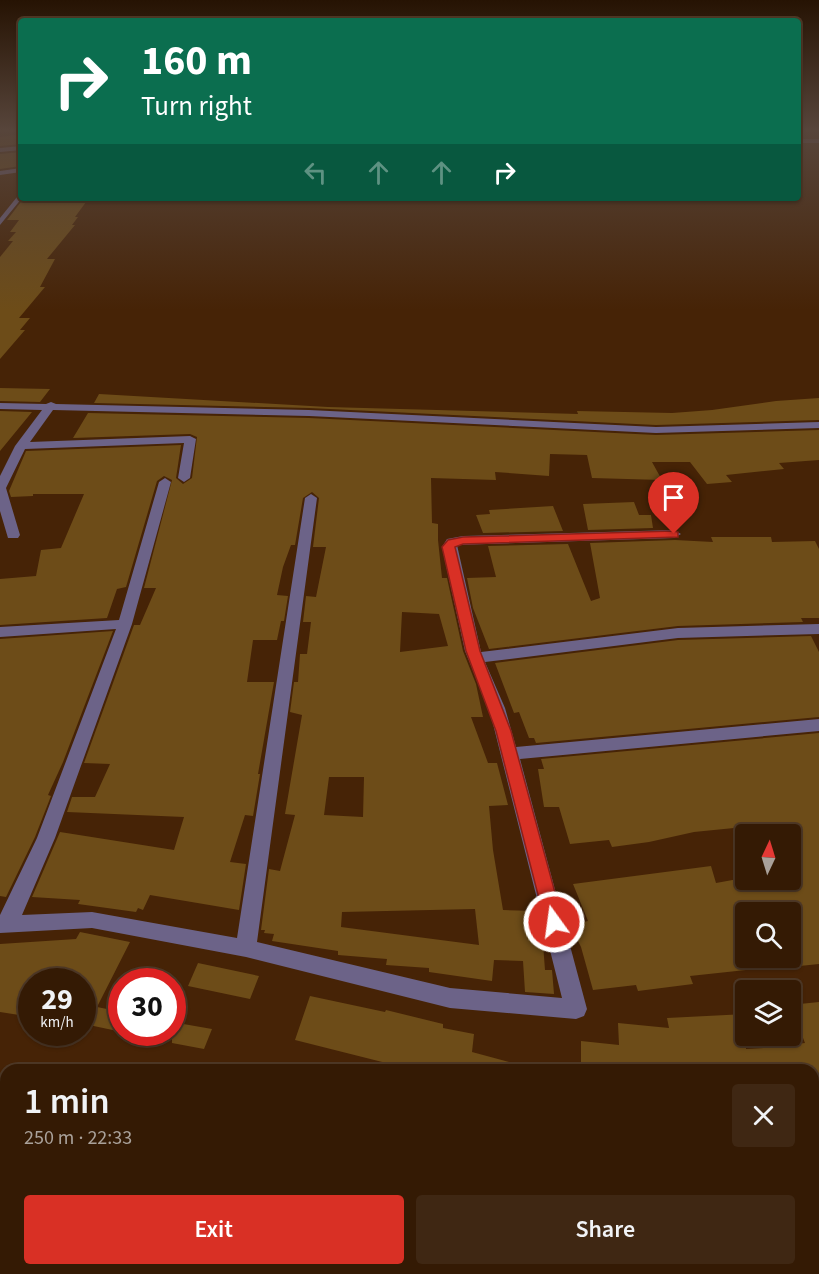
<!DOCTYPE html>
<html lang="en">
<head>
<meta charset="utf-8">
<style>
  body { margin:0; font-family:"Source Sans 3",sans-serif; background:#3f2713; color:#f1f3f6; height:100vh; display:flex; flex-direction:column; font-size:22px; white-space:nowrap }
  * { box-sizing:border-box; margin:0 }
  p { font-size:20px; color:#a9a19a }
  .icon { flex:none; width:33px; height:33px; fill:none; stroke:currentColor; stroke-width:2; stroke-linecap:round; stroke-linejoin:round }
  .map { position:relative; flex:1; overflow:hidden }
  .side { position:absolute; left:0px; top:1064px; width:819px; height:212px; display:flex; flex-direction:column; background:#341a04; border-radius:18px 18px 0 0; box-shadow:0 2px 4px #0004,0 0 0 2px #4e3826 }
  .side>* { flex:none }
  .guide { position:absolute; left:18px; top:18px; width:783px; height:183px; border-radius:6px; box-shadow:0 2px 4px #0004,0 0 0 2px #4e3826; background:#0b6e4f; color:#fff; overflow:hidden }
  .needle { width:39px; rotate:4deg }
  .buttons { position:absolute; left:735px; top:824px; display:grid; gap:12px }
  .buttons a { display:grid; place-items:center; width:66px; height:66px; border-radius:6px; background:#341a04; box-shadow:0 2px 4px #0004,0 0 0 2px #4e3826; font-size:30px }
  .speed { position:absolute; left:18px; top:968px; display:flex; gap:12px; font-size:30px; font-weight:700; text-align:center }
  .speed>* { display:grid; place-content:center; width:78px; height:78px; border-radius:50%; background:#341a04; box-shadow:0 2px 4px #0004,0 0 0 2px #4e3826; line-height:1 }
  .speed small { font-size:15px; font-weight:400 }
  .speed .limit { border:9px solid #d22; background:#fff; color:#111 }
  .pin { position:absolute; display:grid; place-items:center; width:51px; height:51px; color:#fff; margin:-62px -26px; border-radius:50% 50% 50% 0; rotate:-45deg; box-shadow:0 0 6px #0007 }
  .pin .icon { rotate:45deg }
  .me { position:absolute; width:66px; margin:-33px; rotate:346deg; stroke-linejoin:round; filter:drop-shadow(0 0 4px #0008) }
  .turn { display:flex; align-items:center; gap:21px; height:126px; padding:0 24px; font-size:27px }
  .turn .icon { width:78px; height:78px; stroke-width:2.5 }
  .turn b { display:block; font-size:42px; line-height:51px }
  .lanes { display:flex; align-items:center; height:57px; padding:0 24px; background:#0003; justify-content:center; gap:30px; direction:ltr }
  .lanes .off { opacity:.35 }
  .round { display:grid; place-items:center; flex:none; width:63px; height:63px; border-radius:6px; background:#3f2713 }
  .head { display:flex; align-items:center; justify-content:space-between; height:102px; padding:0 24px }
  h1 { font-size:36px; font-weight:600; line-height:45px }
  .action { display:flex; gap:12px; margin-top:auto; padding:12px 24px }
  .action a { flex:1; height:69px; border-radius:6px; background:#d93025; color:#fff; font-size:24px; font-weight:600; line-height:69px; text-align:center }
  .action a+a { background:#3f2713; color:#f1f3f6 }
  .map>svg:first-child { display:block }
  .building { fill:#6d4c18; fill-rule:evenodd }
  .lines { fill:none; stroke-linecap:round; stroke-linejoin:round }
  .minor { fill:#6c6388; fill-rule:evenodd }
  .route { fill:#d93025; stroke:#8d1f18; stroke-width:1.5 }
</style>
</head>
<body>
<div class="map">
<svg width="819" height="1274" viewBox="0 0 819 1274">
  <rect width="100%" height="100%" fill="#462306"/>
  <!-- building -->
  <path class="building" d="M21 134V144L0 146V137Z
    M21 152V166L0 169V154Z
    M24 198H89L75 217H78L72 225H75L47 259H55L40 287H45L19 318H30L20 330H25L0 359V257L13 241H8L16 232H10L19 220H7Z
    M0 388 50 389 40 402 0 401Z
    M99 394 328 407 578 414 577 411 672 413 712 410 776 401 819 398V420L656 425 309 408 94 403Z
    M0 411 32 412 0 451Z
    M88 413 309 418 656 435 819 430V460L779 463 784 469 726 475 732 482 707 484 690 462H652L662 480 592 478 587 455 550 454 549 476 495 472 496 480 431 478 432 523 438 524V540L442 578H447L463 651 476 684 483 717H471L488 763H497L508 805 489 806 493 850 503 910 537 911 538 931 542 930 545 970H552L554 994 525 992 523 961 494 960 492 981 429 972V968L386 965 387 959 338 955V951L272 941 274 934 264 933 265 930H261L269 869 280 871 295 815 285 814 302 715 290 712 294 682H298L300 654H307L311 622H303L306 596 316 597 326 547H313L319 498 312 492 303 498 295 545H291L283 567 277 595 288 596 284 621H281L277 640H253L247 682H274L258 774H260L253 816 245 815 230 862 246 864 239 910 150 895 143 910 138 908 136 912 78 904 80 900 32 897 60 832 174 850 184 817 67 812 72 797H95L110 764 84 763 134 625H140L156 588H144L172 480 164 476 157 481 126 587 117 589 107 618 0 625V579L36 576 41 550 61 548 84 494H33V496L11 497 9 491 26 451 181 445 176 478 183 484 192 478 197 437 190 434 73 438ZM402 612 439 614 448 646 400 652ZM329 777H364L363 817 324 815ZM475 909 479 945 341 927 342 912Z
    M634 502 639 515H651L653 528 588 530 583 504Z
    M553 506 563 531 483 533 476 515 490 514 489 510Z
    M711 537H771L772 542 815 541 819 549V618H801L803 622 678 626 489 649 473 608 467 578 496 577 488 546 568 544 591 601 600 598 590 543 675 540 713 542Z
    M113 631 63 762 48 795 51 796 35 837 6 897 0 896V639Z
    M811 636 819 652V717L536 743 534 738H529L519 712 514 713 495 663 678 640Z
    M819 733V964L790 967V912H746V970L690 976 693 984 638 991 636 985 593 990 581 947 570 925 588 921 573 884 711 866 716 883 738 879H790V865L803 864 785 823 694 832 649 842 612 847 609 840 570 844 559 807H544L538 769H544L541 759Z
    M80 932 130 942 97 1007 122 1012V1032L89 1025 82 1037V981H32V1017L0 1012V944L76 939Z
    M198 963 259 976 250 999 188 986Z
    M310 996 385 1012 386 1010 443 1024V1028L474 1034 472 1052 516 1064 515 1070H414L295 1040Z
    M819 1002V1076L816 1070H581V1041L619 1045 618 1023 669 1028 667 1018 746 1014V1049L797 1046 795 1044 805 1043 790 1005Z
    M172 1022 212 1029 204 1049 172 1043Z"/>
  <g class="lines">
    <!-- minor -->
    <path class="minor" d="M798 139H819V143H798Z
      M21 146V150L0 152V148Z
      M21 168V172L0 175V171Z
      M21 192 22 198 0 225V218Z
      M51 402 56 404 309 410 656 427 819 422V428L656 433 309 416 53 410 30 442 190 436 196 439 190 478 184 482 178 478 184 443 25 449 6 488 20 535 18 538H8L0 511V476L15 446 42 410 0 409V403L46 404Z
      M165 478 171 482 132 624 55 838 22 915 92 912 237 938 305 498 311 494 317 498 257 942 450 988 562 998 489 708 465 651 442 547 447 539 463 536 674 530 681 534 674 538 457 545 481 652 678 628 819 624V634L678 638 485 662 505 708 516 747 819 719V731L520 759 587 1009 584 1016 576 1019 450 1008 246 957 92 928 0 933V915L37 838 116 629 0 637V627L119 620 159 482Z"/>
  </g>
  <!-- sky -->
  <linearGradient id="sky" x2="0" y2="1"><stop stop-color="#261303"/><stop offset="0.42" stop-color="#57453b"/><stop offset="1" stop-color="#57453b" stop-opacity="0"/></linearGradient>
  <rect width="819" height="310" fill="url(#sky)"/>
  <!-- route -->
  <path class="route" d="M674 531 678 532V537L463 544 455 547 480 651 511 731 563 922 560 928 554 930 547 928 545 922 496 731 466 651 442 547 448 540 463 537Z"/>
</svg>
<div class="buttons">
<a><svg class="needle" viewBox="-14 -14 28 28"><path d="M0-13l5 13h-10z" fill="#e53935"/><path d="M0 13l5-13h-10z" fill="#a9a19a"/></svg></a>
<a><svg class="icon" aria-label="search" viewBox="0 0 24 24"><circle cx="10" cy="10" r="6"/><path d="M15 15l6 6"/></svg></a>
<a><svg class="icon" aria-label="layers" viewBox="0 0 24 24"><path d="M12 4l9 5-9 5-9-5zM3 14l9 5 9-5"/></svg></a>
</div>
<div class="speed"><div>29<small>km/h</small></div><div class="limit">30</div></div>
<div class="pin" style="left:674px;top:534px;background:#d93025"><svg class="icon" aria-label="arrive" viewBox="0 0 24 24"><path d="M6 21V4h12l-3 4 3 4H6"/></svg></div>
<svg class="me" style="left:554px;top:922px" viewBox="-20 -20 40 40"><circle r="17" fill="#d93025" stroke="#fff" stroke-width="3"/><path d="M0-11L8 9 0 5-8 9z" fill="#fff"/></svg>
<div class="guide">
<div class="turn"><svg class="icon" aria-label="right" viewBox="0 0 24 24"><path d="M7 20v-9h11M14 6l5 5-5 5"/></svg><div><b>160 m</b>Turn right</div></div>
<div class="lanes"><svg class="icon off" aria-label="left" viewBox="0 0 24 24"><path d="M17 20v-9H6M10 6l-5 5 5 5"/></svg><svg class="icon off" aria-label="ahead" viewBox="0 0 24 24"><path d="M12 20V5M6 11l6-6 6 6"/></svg><svg class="icon off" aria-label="ahead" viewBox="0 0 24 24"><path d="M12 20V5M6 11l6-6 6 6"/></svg><svg class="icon" aria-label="right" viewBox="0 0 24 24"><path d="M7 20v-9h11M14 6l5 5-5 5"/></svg></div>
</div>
<section class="side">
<div class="head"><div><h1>1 min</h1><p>250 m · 22:33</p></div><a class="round"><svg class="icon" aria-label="close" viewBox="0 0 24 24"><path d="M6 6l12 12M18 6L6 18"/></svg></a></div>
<div class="action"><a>Exit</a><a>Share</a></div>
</section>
</div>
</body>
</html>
